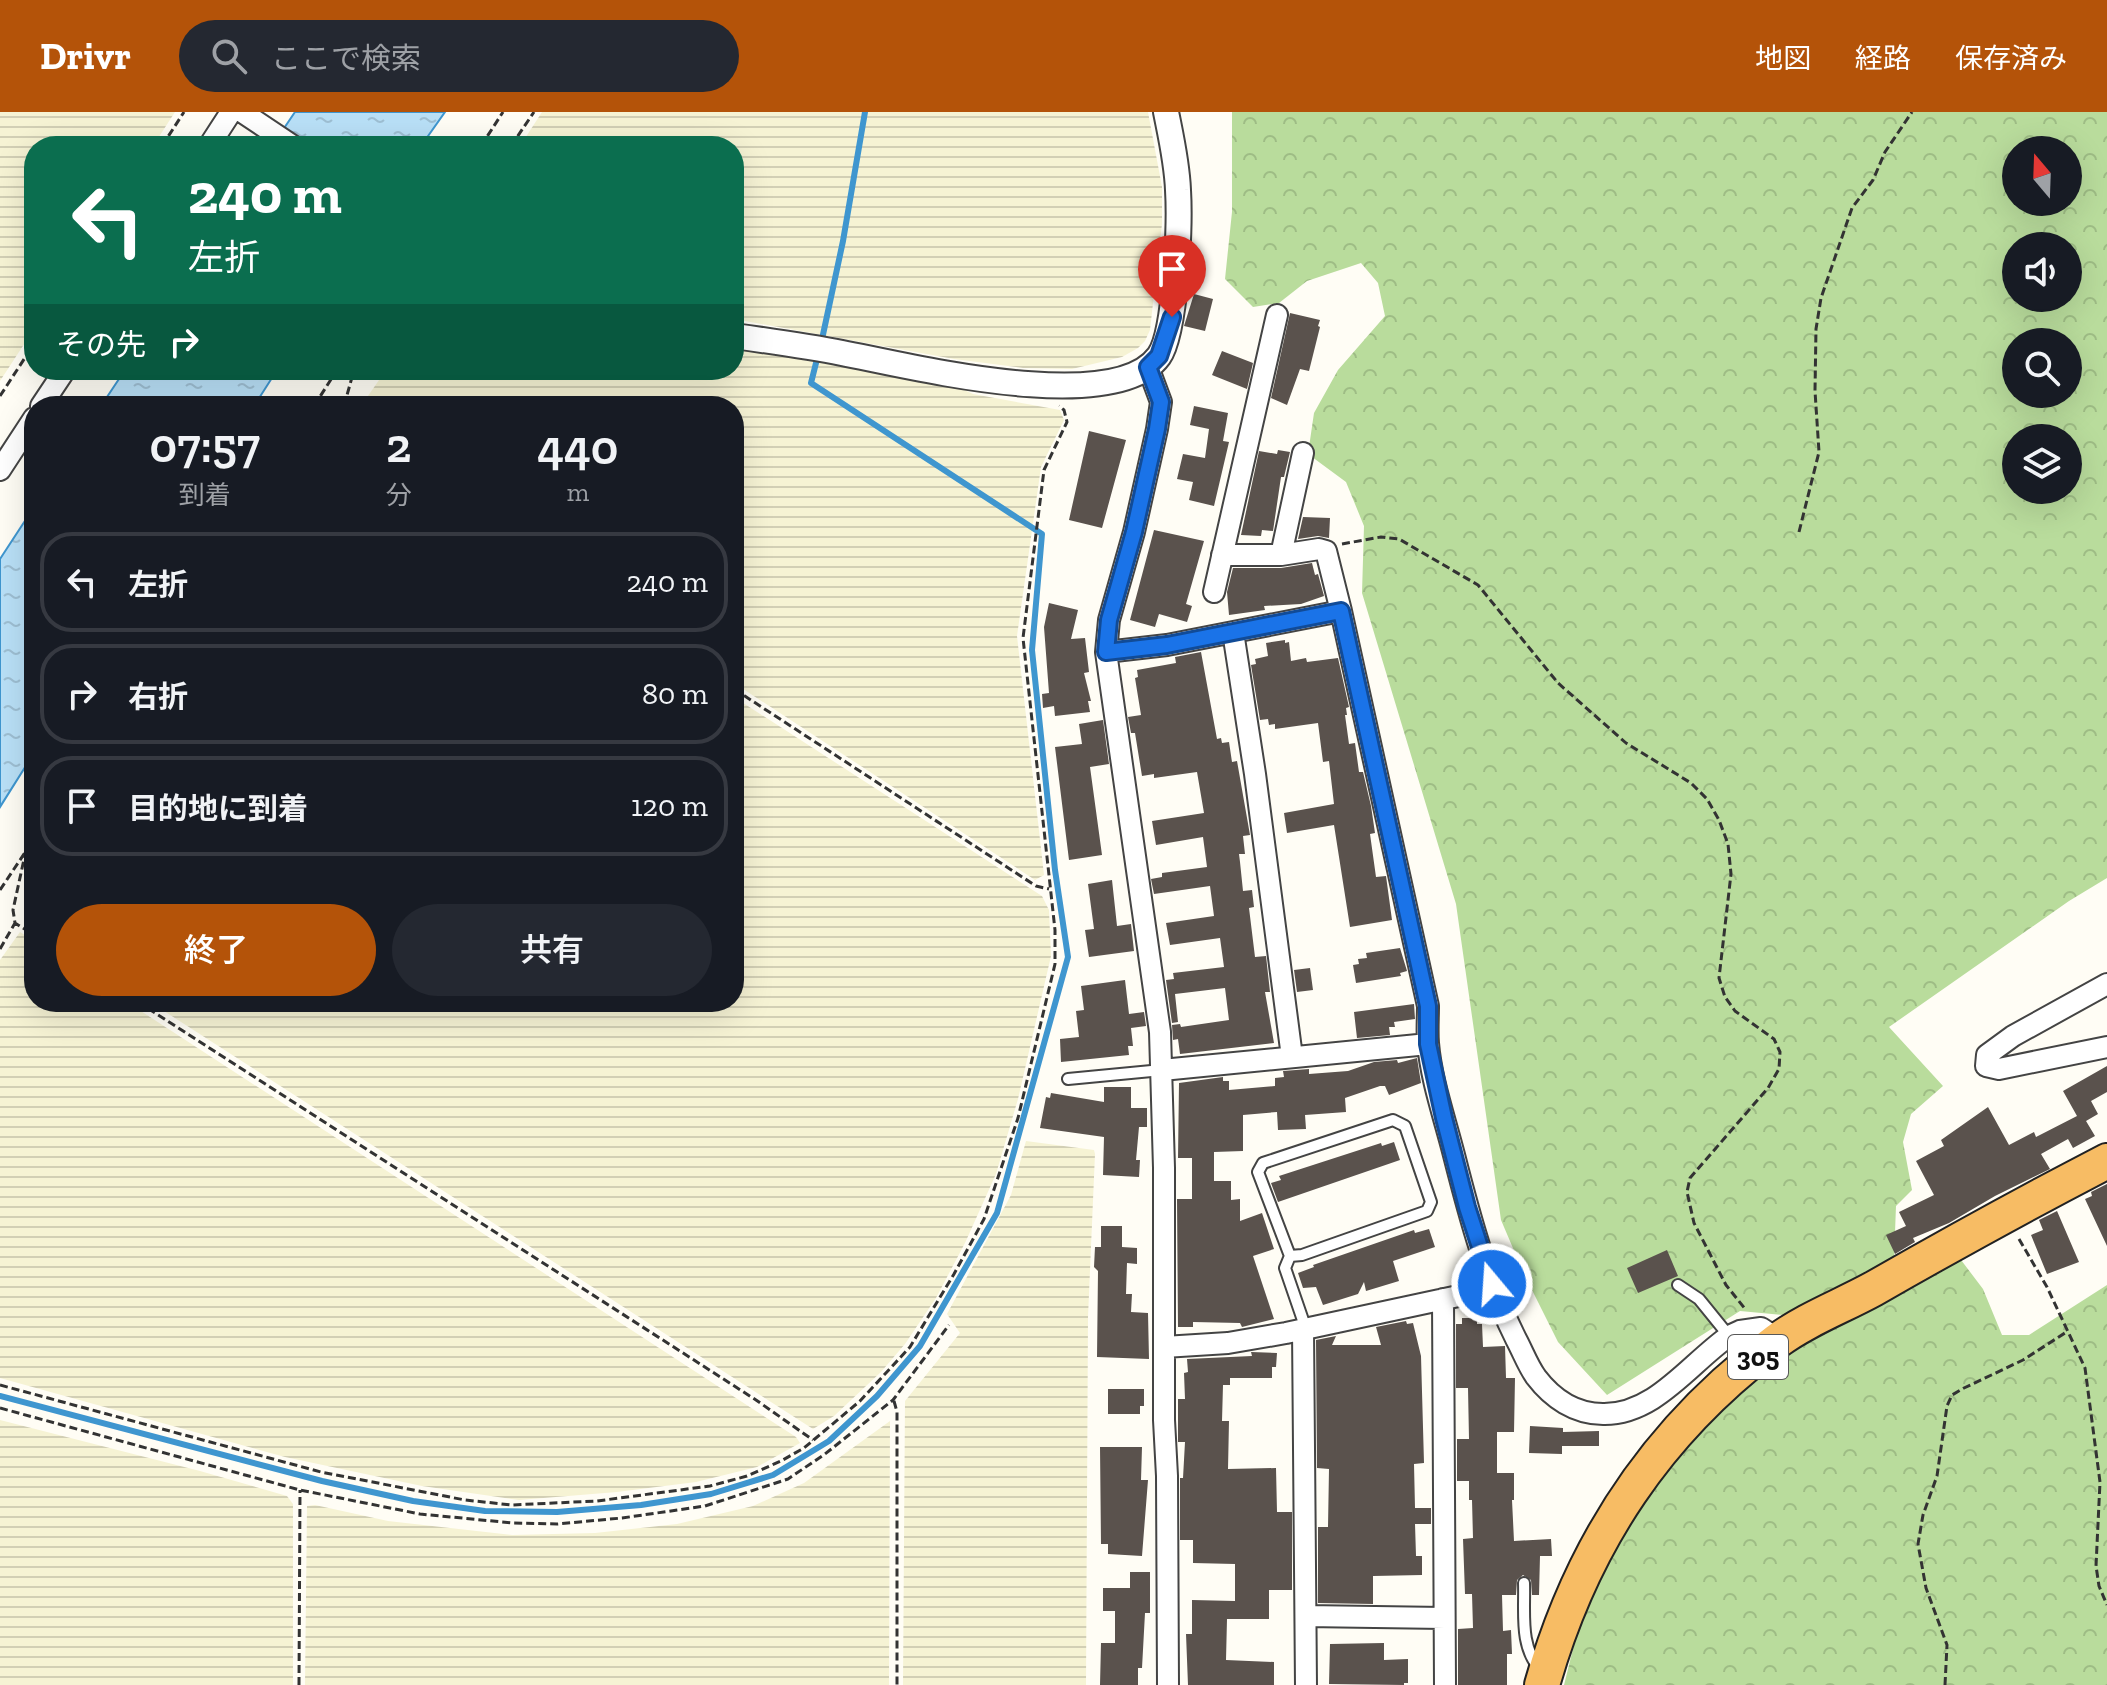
<!DOCTYPE html>
<html lang="ja">
<head>
<meta charset="utf-8">
<style>
  body { margin:0; font-family:"Zilla Slab","Noto Sans JP",serif; background:#242831; color:#f1f3f6; height:100vh; display:flex; flex-direction:column; font-size:30px; white-space:nowrap }
  * { box-sizing:border-box; margin:0 }
  p { font-size:26px; color:#9ea1a6 }
  .icon { flex:none; width:44px; height:44px; fill:none; stroke:currentColor; stroke-width:2; stroke-linecap:round; stroke-linejoin:round }
  .map { position:relative; flex:1; overflow:hidden }
  .details { position:absolute; left:24px; top:284px; width:720px; height:616px; display:flex; flex-direction:column; background:#171b24; border-radius:32px; box-shadow:0 8px 32px #0002 }
  .details>* { flex:none }
  .guide { position:absolute; left:24px; top:24px; width:720px; height:244px; border-radius:32px; box-shadow:0 8px 32px #0002; background:#0b6e4f; color:#fff; overflow:hidden }
  .needle { width:52px; rotate:341deg }
  .controls { position:absolute; left:2002px; top:24px; display:grid; gap:16px }
  .controls a { display:grid; place-items:center; width:80px; height:80px; border-radius:50%; background:#171b24; box-shadow:0 8px 32px #0002; font-size:40px }
  .pin { position:absolute; display:grid; place-items:center; width:68px; height:68px; color:#fff; margin:-82px -34px; border-radius:50% 50% 50% 0; rotate:-45deg; box-shadow:0 0 8px #0007 }
  .pin .icon { rotate:45deg }
  .me { position:absolute; width:88px; margin:-44px; rotate:342deg; stroke-linejoin:round; filter:drop-shadow(0 0 6px #0008) }
  .turn { display:flex; align-items:center; gap:28px; height:168px; padding:0 32px; font-size:36px }
  .turn .icon { width:104px; height:104px; stroke-width:2.5 }
  .turn b { display:block; font-size:56px; line-height:68px }
  .then { display:flex; align-items:center; height:76px; padding:0 32px; background:#0003; gap:16px; font-size:30px }
  .eta { display:flex; justify-content:space-evenly; align-items:center; height:136px; text-align:center }
  .eta b { font-size:48px; font-weight:600; line-height:56px }
  .cta { display:flex; gap:16px; margin-top:auto; padding:16px 32px }
  .cta a { flex:1; height:92px; border-radius:48px; background:#b45309; color:#fff; font-size:32px; font-weight:600; line-height:92px; text-align:center }
  .cta a+a { background:#242831; color:#f1f3f6 }
  ul { padding:0; list-style:none }
  li { display:flex; align-items:center; gap:24px; height:100px; margin:0 16px 12px; padding:0 16px; border:4px solid #363941; border-radius:32px }
  li div { flex:1 }
  li b { display:block; font-size:30px }
  li em { font-style:normal }
  header { display:flex; align-items:center; gap:48px; box-sizing:border-box; height:112px; padding:0 40px; background:#b45309; color:#fff }
  header strong { font-size:38px }
  nav { display:flex; gap:44px; margin-inline-start:auto; font-size:28px }
  .search { width:560px; height:72px; background:#242831; display:flex; align-items:center; gap:20px; box-sizing:border-box; padding:0 28px; border-radius:44px; color:#9ea1a6; font-size:30px }
  .map>svg:first-child { display:block }
  .farmland { fill:url(#farmland-rules) }
  .forest { fill:url(#forest-crowns); fill-rule:evenodd }
  .water { fill:url(#water-ripples); stroke:#3f96cf; stroke-width:2 }
  .lines { fill:none; stroke-linecap:round; stroke-linejoin:round }
  .stream { stroke:#3f96cf; stroke-width:6 }
  .building { fill:#5a524d }
  .service-casing { stroke:#444; stroke-width:14 }
  .minor-casing { stroke:#444; stroke-width:24 }
  .tertiary-casing { stroke:#444; stroke-width:28 }
  .trunk-casing { stroke:#222; stroke-width:38 }
  .path { stroke:#333; stroke-width:3; stroke-dasharray:8 4; stroke-linecap:butt }
  .service { stroke:#fff; stroke-width:10 }
  .minor { stroke:#fff; stroke-width:20 }
  .tertiary { stroke:#fff; stroke-width:24 }
  .trunk { stroke:#f7bc64; stroke-width:34 }
  .route-casing { stroke:#114b97; stroke-width:20 }
  .route { stroke:#1a73e8; stroke-width:14 }
  .labels { text-anchor:middle; stroke-width:8; stroke-linejoin:round; paint-order:stroke }
  .shield { fill:#fff; stroke:#585858; stroke-width:2 }
  .shield-label { font-size:26px; font-weight:bold; fill:#111 }
</style>
</head>
<body>
<header>
<strong>Drivr</strong>
<div class="search"><svg class="icon" aria-label="search" viewBox="0 0 24 24"><circle cx="10" cy="10" r="6"/><path d="M15 15l6 6"/></svg>ここで検索</div>
<nav><a>地図</a><a>経路</a><a>保存済み</a></nav>
</header>
<div class="map">
<svg width="2107" height="1573" viewBox="0 0 2107 1573">
  <defs>
    <pattern id="farmland-rules" width="6" height="5" patternUnits="userSpaceOnUse" patternTransform="scale(2)"><rect width="6" height="5" fill="#f6f3d4"/><path d="M0 2.5h6" fill="none" stroke="#d2cfb5"/></pattern>
    <pattern id="forest-crowns" width="20" height="18" patternUnits="userSpaceOnUse" patternTransform="scale(2)"><rect width="20" height="18" fill="#b9dc9c"/><path d="M2 6a3 3 0 1 1 6 0M12 15a3 3 0 1 1 6 0" fill="none" stroke="#9ebc85"/></pattern>
    <pattern id="water-ripples" width="26" height="14" patternUnits="userSpaceOnUse" patternTransform="scale(2)"><rect width="26" height="14" fill="#b9e0f7"/><path d="M2 4q2-2 4 0t4 0M15 11q2-2 4 0t4 0" fill="none" stroke="#9ebfd3"/></pattern>
  </defs>
  <rect width="100%" height="100%" fill="#fffdf5"/>
  <!-- farmland -->
  <path class="farmland" d="M0 0H175L153 34H34V217L0 269Z
    M542 0H1148L1162 75V112L1150 218 1145 229 1138 236 1122 245 1072 257 1023 256 954 247 734 207V34H520Z
    M734 235 960 276 973 282 1060 298 1064 308 1041 355 1017 524 1044 763 1035 768 734 571V294H361L386 258H734Z
    M734 585 1042 784 1049 798 1051 844 1018 987 996 1062 965 1131 936 1186 905 1232 881 1260 834 1304 813 1317 150 890H734Z
    M20 820 34 829V890H127L796 1325 800 1331 757 1355 696 1370 617 1380 519 1388 422 1374 285 1345 0 1266V848Z
    M1026 1029 1094 1038 1095 1042 1088 1205 1086 1573H903L905 1289 960 1221 947 1202 1011 1083Z
    M0 1308 200 1359 287 1384 293 1392V1573H0Z
    M890 1309 889 1573H305L307 1394 315 1393 388 1409 512 1423 595 1421 677 1412 753 1394 804 1371Z"/>
  <!-- forest -->
  <path class="forest" d="M1232 0H2107V766L2069 789 1889 915 1943 974 1911 1002 1903 1030 1912 1078 1896 1094 1894 1147 1783 1203 1740 1199 1607 1283 1558 1230 1524 1162 1501 1108 1456 792 1362 481 1364 414 1346 370 1308 342 1314 301 1338 258 1385 204 1378 171 1361 151 1307 169 1279 191 1253 195 1225 167 1232 100ZM2016 38H2068V90H2016ZM2016 134H2068V186H2016ZM2016 230H2068V282H2016ZM2016 326H2068V378H2016Z
    M1958 1144 1983 1177 2002 1223H2029L2107 1173V1573H1564L1581 1505 1635 1387 1730 1284 1789 1239Z"/>
  <!-- water -->
  <path class="water" d="M295 0H445L421 34H272Z
    M125 258H277L254 294H101Z
    M34 395V641L0 695V447Z"/>
  <g class="lines">
    <!-- stream -->
    <path class="stream" d="M821 232 843 129 865 0
      M0 1284 322 1369 413 1389 485 1399 557 1400 641 1393 711 1382 773 1363 829 1329 877 1284 920 1234 997 1101 1068 845 1055 758 1032 538 1042 422 811 271 818 243"/>
  </g>
  <!-- building -->
  <path class="building" d="M1194 182 1213 187 1205 219 1184 214Z
    M1290 201 1320 208 1318 214 1320 215 1309 259 1300 257 1287 293 1271 286Z
    M1222 239 1253 251 1247 277 1212 263Z
    M1194 294 1228 301 1223 329 1229 330 1214 394 1189 388 1193 370 1177 367 1183 342 1205 346 1209 317 1190 313Z
    M1089 319 1126 328 1102 416 1069 408Z
    M1278 338 1290 340 1284 365H1281L1273 419 1262 418 1261 424 1241 423 1259 339 1277 342Z
    M1303 405 1330 406 1329 426 1318 424 1298 427Z
    M1154 418 1204 429 1186 492 1192 494 1187 510 1159 502 1155 515 1130 508Z
    M1312 451 1315 463 1318 462 1324 484 1301 492 1264 494 1265 498 1229 503 1227 480 1233 456H1281Z
    M1049 491 1078 498 1071 527 1085 526 1089 560 1084 561 1091 589H1088L1090 600 1055 604 1054 594 1043 596 1042 582 1049 581 1044 515Z
    M1285 528V531L1289 530 1291 549 1306 546 1307 550 1338 546 1349 595 1346 596 1347 603H1345L1349 632 1355 631 1359 660H1363L1371 694 1375 721 1370 722 1376 765 1386 764 1392 808 1350 815 1334 713 1287 721 1284 701 1334 692 1329 649 1323 650 1318 611 1275 617V612L1269 613 1268 607 1260 608 1251 553 1256 552 1255 547 1268 544 1266 531Z
    M1201 540 1217 627 1221 626 1222 631 1229 630 1232 650 1237 649 1250 723 1243 724 1245 742H1239L1240 750 1243 779 1252 778 1254 795 1249 796 1255 845 1266 844 1270 880H1265L1274 931 1180 942 1178 927 1173 928 1172 913 1180 912 1181 915 1229 908 1225 876 1175 882 1178 910 1172 911 1166 868 1174 867 1173 861 1224 855 1220 826 1170 833 1166 811 1214 804 1210 774 1154 782 1151 767 1162 765V761L1207 755 1203 725 1156 733 1152 709 1204 701 1197 660 1154 666V662L1142 664 1135 621H1131L1128 605 1141 603 1135 566 1138 565 1137 558 1176 551 1175 545Z
    M1103 608 1109 652 1090 655 1102 743 1069 748 1055 635 1082 632 1079 612Z
    M1112 768 1117 814 1131 812 1134 839 1089 845 1085 818 1094 817 1088 772Z
    M1400 836 1407 859 1400 861 1401 864 1356 871 1353 853 1359 852 1358 847 1367 846 1366 841Z
    M1310 856 1313 878 1297 880 1294 858Z
    M1125 868 1129 902 1144 900 1146 914 1131 916 1133 934H1128L1129 943 1061 950 1060 927 1079 925 1076 899 1084 898 1081 874Z
    M1414 892 1415 907 1394 910 1395 915H1389L1390 923 1357 926 1354 900Z
    M1417 946 1421 971 1389 983 1385 974H1380L1345 986 1346 1000 1305 1003 1306 1017 1278 1018 1277 1000 1243 1003V1039L1214 1040V1069H1231V1088L1240 1087V1109L1262 1101 1274 1137 1253 1144 1274 1207 1242 1215 1240 1211 1193 1210V1215H1178L1177 1087H1192V1046H1178L1179 971 1223 965V969H1229V978L1275 974V966L1284 965 1283 959 1309 957V962L1348 959 1374 950 1397 948 1398 951Z
    M2107 954V980L2091 989 2098 1002 2086 1009 2095 1024 2073 1036 2068 1027 2041 1042 2050 1057 1995 1084 1949 1111 1913 1126 1915 1130 1895 1142 1886 1123 1906 1114 1899 1100 1934 1083 1916 1049 1944 1034 1941 1028 1988 995 2009 1033 2034 1020 2036 1025 2077 1004 2063 979Z
    M1104 975H1131V996H1147V1015H1139L1136 1048H1140L1139 1065 1103 1063 1104 1025 1040 1016 1046 985 1050 986 1051 981 1104 990Z
    M1394 1030 1400 1048 1278 1090 1271 1071 1281 1068 1279 1064 1381 1031 1382 1034Z
    M2107 1072V1134L2085 1087 2092 1084 2091 1080Z
    M2057 1099 2079 1150 2047 1162 2031 1123 2043 1118 2039 1108Z
    M1101 1114H1122V1135L1137 1136V1152L1127 1151 1126 1182H1132L1131 1200 1148 1201 1149 1247 1097 1245 1098 1159 1094 1155 1095 1135H1101Z
    M1429 1117 1435 1135 1393 1149 1399 1169 1366 1179 1364 1170 1358 1182 1323 1193 1316 1175 1303 1176 1298 1161 1314 1155 1313 1153 1414 1118 1415 1121Z
    M1667 1138 1678 1164 1638 1181 1627 1156Z
    M1462 1206H1477V1212H1482L1483 1235 1505 1234 1506 1266H1515L1514 1320H1497V1361H1514V1388H1512L1514 1429 1551 1427 1552 1444H1540L1539 1483H1532L1531 1468 1523 1463 1517 1468 1516 1483H1502L1503 1519 1511 1518 1512 1542H1507V1573H1458V1517L1473 1516 1472 1482H1465L1463 1427 1473 1426 1472 1388H1469V1369H1457V1327H1469L1468 1276H1456V1212H1462Z
    M1406 1209 1407 1212 1413 1211 1421 1244 1424 1351 1414 1352 1415 1396H1431V1412H1415L1416 1444H1422V1463L1373 1464V1492L1318 1491V1415H1328L1329 1357 1317 1356 1316 1228 1336 1224 1332 1233H1381L1376 1215Z
    M1251 1240 1277 1241 1276 1255H1272V1266H1230V1273H1223L1222 1309H1229L1228 1357 1276 1356 1277 1400H1292V1478H1269V1507H1227L1226 1548 1274 1550V1573H1188L1186 1522H1192V1488L1235 1489V1452L1193 1451V1428H1180V1366H1183L1185 1330H1178V1287H1185L1184 1261 1188 1260 1187 1247 1252 1244Z
    M1108 1277H1144V1294H1140V1302H1108Z
    M1530 1314 1563 1316V1320L1599 1319V1334H1562V1342L1529 1341Z
    M1100 1335H1142L1141 1368H1148L1142 1444 1108 1442V1432H1101Z
    M1130 1460H1150V1501H1145L1142 1556H1138V1573H1100L1101 1531H1115V1499H1103V1476H1130Z
    M1384 1531V1548L1408 1547V1571H1404V1573L1329 1572 1330 1532Z"/>
  <g class="lines">
    <defs>
      <path id="service" d="M1068 967 1162 958
        M1290 1144 1302 1143 1427 1099 1431 1090 1405 1014 1393 1008 1263 1051 1258 1060 1290 1144 1285 1156 1306 1217
        M1678 1173 1699 1187 1729 1224
        M1524 1471C1525 1501 1519 1535 1541 1558"/>
      <path id="minor" d="M242 0 293 34
        M209 34 231 0
        M1148 255 1161 290 1157 317 1134 420 1109 508 1106 540 1160 920 1164 1056V1308L1167 1364 1168 1573
        M41 294 65 258
        M0 358 34 306
        M1222 443H1281L1319 437 1326 439 1341 499
        M1281 443 1303 341
        M1214 480 1277 203
        M1233 520 1255 662 1292 945
        M1106 540 1167 533 1341 499 1428 894C1428 906 1427 919 1428 931 1431 968 1445 1007 1454 1043 1470 1106 1487 1169 1516 1227 1523 1240 1528 1254 1536 1265 1552 1286 1575 1302 1603 1302 1655 1303 1690 1251 1729 1224L1740 1219 1761 1216 1778 1227
        M2107 872 2013 924 1987 943 1986 954 1999 957 2107 935
        M1162 958 1428 932
        M1443 1187 1445 1573
        M1303 1217 1306 1573
        M1164 1235 1228 1231 1286 1221 1463 1183 1492 1172
        M1306 1504 1444 1506"/>
      <path id="tertiary" d="M734 224C770 229 806 234 842 241 906 253 1114 306 1159 244 1176 220 1180 111 1178 78 1177 51 1171 25 1166 0"/>
      <path id="trunk" d="M1542 1573C1582 1431 1658 1317 1777 1229 1805 1208 1842 1194 1873 1177 1950 1133 2028 1090 2107 1049"/>
    </defs>
    <!-- service casing -->
    <use href="#service" class="service-casing"/>
    <!-- minor casing -->
    <use href="#minor" class="minor-casing"/>
    <!-- tertiary casing -->
    <use href="#tertiary" class="tertiary-casing"/>
    <!-- trunk casing -->
    <use href="#trunk" class="trunk-casing"/>
    <!-- path -->
    <path class="path" d="M162 34 184 0
      M481 34 503 0
      M511 34 534 0
      M0 284 34 232
      M314 294 337 258
      M344 294 354 258
      M1799 420 1819 340 1815 279 1816 217 1821 186 1852 96 1873 68 1885 40 1912 0
      M1342 432 1381 425 1399 427 1478 473 1558 571 1626 631 1691 671 1707 687 1719 708 1728 732 1731 762 1719 866 1725 885 1735 899 1774 927 1780 940 1779 957 1768 976 1690 1066 1687 1080 1694 1111 1726 1173 1746 1198
      M734 577 1036 774 1049 777
      M26 738 13 798 15 811 34 823
      M0 778 34 727
      M0 837 15 811
      M138 890 756 1288 813 1328
      M2019 1127 2047 1175 2085 1256 2100 1370 2096 1454 2099 1474 2107 1493
      M0 1273 321 1360 465 1388 512 1393 597 1389 710 1374 747 1364 781 1349 804 1336 860 1289 910 1235 954 1162 984 1107 1018 1006 1055 852V818L1023 526 1044 358 1067 310 1064 298 1059 294
      M894 1289 897 1300V1573
      M0 1296 300 1378 420 1402 513 1411 557 1412 622 1406 705 1394 788 1367 825 1342 893 1288 949 1213
      M299 1573 300 1378
      M1945 1573 1947 1533 1926 1476 1918 1432 1923 1403 1937 1364 1947 1294 1952 1283 1964 1276 2023 1248 2068 1219"/>
    <!-- service -->
    <use href="#service" class="service"/>
    <!-- minor -->
    <use href="#minor" class="minor"/>
    <!-- tertiary -->
    <use href="#tertiary" class="tertiary"/>
    <!-- trunk -->
    <use href="#trunk" class="trunk"/>
  </g>
  <g class="lines">
    <defs>
      <path id="route" d="M1172 205 1159 244 1148 255 1161 290 1157 317 1134 420 1109 508 1106 540 1167 533 1341 499 1428 894V932L1444 1006 1467 1095 1492 1172"/>
    </defs>
    <!-- route casing -->
    <use href="#route" class="route-casing"/>
    <!-- route -->
    <use href="#route" class="route"/>
  </g>
  <g class="labels">
    <!-- shield labels -->
    <rect class="shield" x="1728" y="1223" width="60" height="44" rx="6"/>
    <g class="shield-label">
      <text x="1758" y="1254">305</text>
    </g>
  </g>
</svg>
<div class="controls">
<a><svg class="needle" viewBox="-14 -14 28 28"><path d="M0-13l5 13h-10z" fill="#e53935"/><path d="M0 13l5-13h-10z" fill="#9ea1a6"/></svg></a>
<a><svg class="icon" aria-label="sound" viewBox="0 0 24 24"><path d="M4 9h4l5-4v14l-5-4H4zM17 9q2 3 0 6"/></svg></a>
<a><svg class="icon" aria-label="search" viewBox="0 0 24 24"><circle cx="10" cy="10" r="6"/><path d="M15 15l6 6"/></svg></a>
<a><svg class="icon" aria-label="layers" viewBox="0 0 24 24"><path d="M12 4l9 5-9 5-9-5zM3 14l9 5 9-5"/></svg></a>
</div>
<div class="pin" style="left:1172px;top:205px;background:#d93025"><svg class="icon" aria-label="arrive" viewBox="0 0 24 24"><path d="M6 21V4h12l-3 4 3 4H6"/></svg></div>
<svg class="me" style="left:1492px;top:1172px" viewBox="-20 -20 40 40"><circle r="17" fill="#1a73e8" stroke="#fff" stroke-width="3"/><path d="M0-11L8 9 0 5-8 9z" fill="#fff"/></svg>
<div class="guide">
<div class="turn"><svg class="icon" aria-label="left" viewBox="0 0 24 24"><path d="M17 20v-9H6M10 6l-5 5 5 5"/></svg><div><b>240 m</b>左折</div></div>
<div class="then">その先<svg class="icon" aria-label="right" viewBox="0 0 24 24"><path d="M7 20v-9h11M14 6l5 5-5 5"/></svg></div>
</div>
<section class="details">
<div class="eta">
<div><b>07:57</b><p>到着</p></div>
<div><b>2</b><p>分</p></div>
<div><b>440</b><p>m</p></div>
</div>
<ul>
<li><svg class="icon" aria-label="left" viewBox="0 0 24 24"><path d="M17 20v-9H6M10 6l-5 5 5 5"/></svg><div><b>左折</b></div><em>240 m</em></li>
<li><svg class="icon" aria-label="right" viewBox="0 0 24 24"><path d="M7 20v-9h11M14 6l5 5-5 5"/></svg><div><b>右折</b></div><em>80 m</em></li>
<li><svg class="icon" aria-label="arrive" viewBox="0 0 24 24"><path d="M6 21V4h12l-3 4 3 4H6"/></svg><div><b>目的地に到着</b></div><em>120 m</em></li>
</ul>
<div class="cta"><a>終了</a><a>共有</a></div>
</section>
</div>
</body>
</html>
